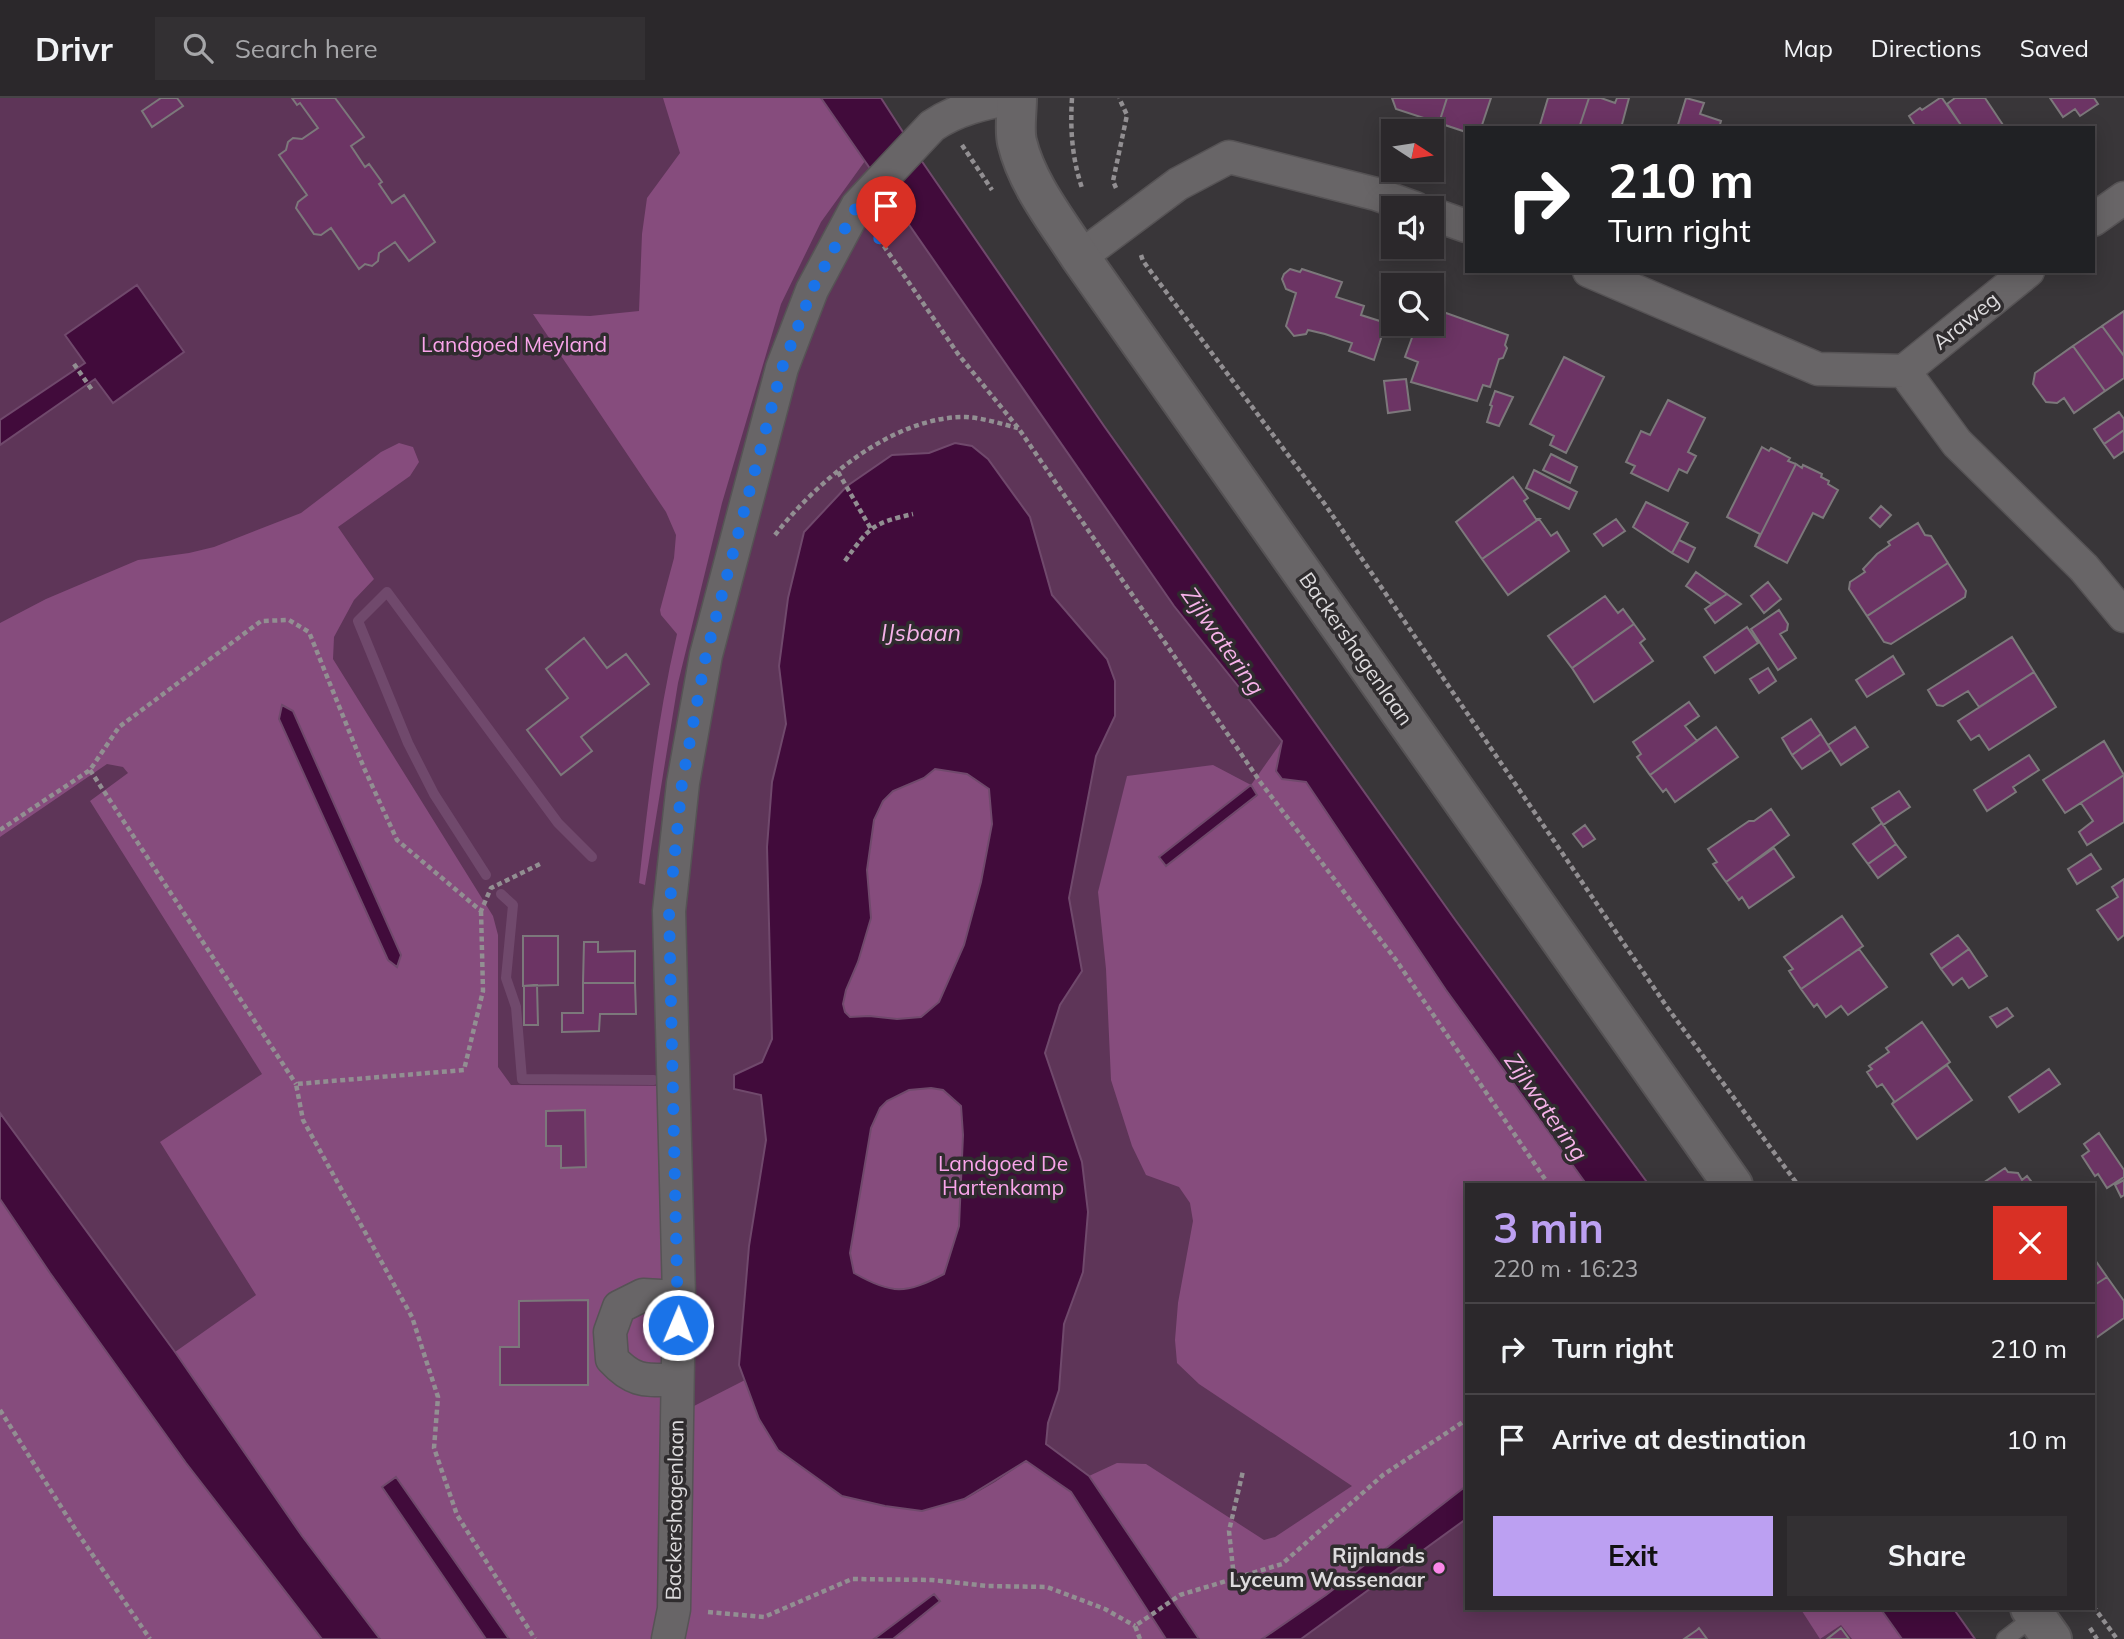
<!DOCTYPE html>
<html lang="en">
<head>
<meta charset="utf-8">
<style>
  body { margin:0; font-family:Mulish,sans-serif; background:#333033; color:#f1f3f6; height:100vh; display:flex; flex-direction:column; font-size:26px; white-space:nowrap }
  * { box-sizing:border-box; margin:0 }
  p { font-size:23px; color:#a6a6a9 }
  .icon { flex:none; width:38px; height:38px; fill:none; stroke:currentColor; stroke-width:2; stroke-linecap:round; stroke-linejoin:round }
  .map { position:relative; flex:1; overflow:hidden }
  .sheet { position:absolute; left:1465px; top:1085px; width:630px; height:427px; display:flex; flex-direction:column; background:#2b282b; border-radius:0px; box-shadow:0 4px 18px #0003,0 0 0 2px #474447 }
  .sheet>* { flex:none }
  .top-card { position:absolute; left:1465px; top:28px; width:630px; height:147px; border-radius:0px; box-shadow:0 4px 18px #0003,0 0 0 2px #474447; background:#202124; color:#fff; overflow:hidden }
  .needle { width:46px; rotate:102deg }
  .fabs { position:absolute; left:1381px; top:21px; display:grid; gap:14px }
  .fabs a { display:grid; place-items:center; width:63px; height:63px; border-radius:0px; background:#2b282b; box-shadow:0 4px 18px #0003,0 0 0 2px #474447; font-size:35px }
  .pin { position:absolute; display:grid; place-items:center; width:60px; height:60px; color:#fff; margin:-72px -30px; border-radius:50% 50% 50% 0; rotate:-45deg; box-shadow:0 0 7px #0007 }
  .pin .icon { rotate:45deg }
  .me { position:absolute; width:77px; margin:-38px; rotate:1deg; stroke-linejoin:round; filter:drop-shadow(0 0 5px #0008) }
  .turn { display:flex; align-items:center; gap:24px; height:147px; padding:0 28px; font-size:32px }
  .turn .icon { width:91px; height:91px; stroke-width:2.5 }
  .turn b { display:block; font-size:49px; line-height:60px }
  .round { display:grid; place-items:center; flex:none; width:74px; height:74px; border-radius:0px; background:#333033 }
  .overview { display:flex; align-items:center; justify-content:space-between; height:119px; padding:0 28px }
  h1 { font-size:42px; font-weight:700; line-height:52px; color:#bca0f2 }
  .primary-button { display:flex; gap:14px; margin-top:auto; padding:14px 28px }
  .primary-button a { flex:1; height:80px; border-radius:0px; background:#bca0f2; color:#111; font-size:28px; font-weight:700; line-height:80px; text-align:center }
  .primary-button a+a { background:#333033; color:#f1f3f6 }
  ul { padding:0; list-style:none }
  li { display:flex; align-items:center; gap:21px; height:91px; padding:0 28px; border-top:2px solid #474447 }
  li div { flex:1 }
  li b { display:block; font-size:26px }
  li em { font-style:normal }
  header { display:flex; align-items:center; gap:42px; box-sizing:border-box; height:98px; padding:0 35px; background:#2b282b; border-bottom:2px solid #474447 }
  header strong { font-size:33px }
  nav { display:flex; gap:38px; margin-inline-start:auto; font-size:24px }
  .search { width:490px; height:63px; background:#333033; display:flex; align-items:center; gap:18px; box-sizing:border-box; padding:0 24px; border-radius:0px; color:#a6a6a9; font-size:26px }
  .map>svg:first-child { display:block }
  .green { fill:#5e3558 }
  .forest { fill:#864c7d; fill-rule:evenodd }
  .water { fill:#410b3b; stroke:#70496c; stroke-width:2; fill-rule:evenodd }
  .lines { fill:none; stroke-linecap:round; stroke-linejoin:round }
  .stream { stroke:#70496c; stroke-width:10 }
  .building { fill:#6c3464; stroke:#7c787b; stroke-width:2 }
  .service-casing { stroke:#565355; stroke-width:19 }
  .minor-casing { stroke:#565355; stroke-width:35 }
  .tertiary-casing { stroke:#565355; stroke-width:42 }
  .path { stroke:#928f92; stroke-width:4.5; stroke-dasharray:5 3.5; stroke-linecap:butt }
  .service { stroke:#686567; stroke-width:16 }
  .minor { stroke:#686567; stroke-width:32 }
  .tertiary { stroke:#686567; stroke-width:38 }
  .route { stroke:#1a73e8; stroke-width:12; stroke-dasharray:0 21.6 }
  .poi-dot { fill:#fa87e8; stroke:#2f2c2e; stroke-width:2.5 }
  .labels { text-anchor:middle; stroke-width:7; stroke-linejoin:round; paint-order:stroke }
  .street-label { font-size:21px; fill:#dddbdd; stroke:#2f2c2e }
  .park-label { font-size:21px; fill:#f9a4ea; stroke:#2f2c2e }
  .poi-label { font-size:21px; font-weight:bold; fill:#dddbdd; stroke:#2f2c2e; text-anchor:end }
  .water-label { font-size:23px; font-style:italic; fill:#f6b2e9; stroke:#2f2c2e }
</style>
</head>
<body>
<header>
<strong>Drivr</strong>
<div class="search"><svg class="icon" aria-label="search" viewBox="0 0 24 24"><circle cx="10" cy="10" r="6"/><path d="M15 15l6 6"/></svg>Search here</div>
<nav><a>Map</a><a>Directions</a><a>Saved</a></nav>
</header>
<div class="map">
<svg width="2124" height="1541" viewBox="0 0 2124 1541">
  <rect width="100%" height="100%" fill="#393639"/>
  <!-- green -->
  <path class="green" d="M0 0H837L1621 1087H1466V1510H1916L1937 1541H0Z"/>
  <!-- forest -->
  <path class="forest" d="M663 0H821L865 63 821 124 781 206 722 405 678 585 645 787 639 785C648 702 658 618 677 536L661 517 660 512 674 460 676 437 666 414 533 216 590 218 639 213 642 136 647 100 680 55Z
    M399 345 413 349 419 364 410 378 338 429 374 481 354 502 334 539 333 561 493 818 498 837V969L511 987 688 988 694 1308 745 1282 759 1321 778 1352 842 1398 964 1402 995 1384 1026 1363 1071 1394 1166 1541H380L302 1438 175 1254 256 1197 160 1044 262 976 90 703 128 675 123 669 107 666 0 739V525L46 501 138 462 189 455 214 449 301 415 381 354Z
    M1282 643 1277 673 1306 684 1446 892 1587 1087H1466V1388L1326 1497 1262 1541H1199L1089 1378 1117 1365 1146 1366 1264 1442 1275 1439 1352 1388 1199 1286 1177 1265 1175 1242 1178 1205 1193 1123 1190 1105 1179 1089 1146 1077 1132 1048 1111 982 1106 871 1098 794 1127 678 1213 667 1251 687ZM1251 687 1257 698 1166 768Z
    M935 671 967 676 989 691 992 726 981 784 964 847 939 904 921 919 897 921 869 918 850 919 845 914 843 906 846 892 858 864 871 820 867 772 874 722 883 703 893 693 924 680Z
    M931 990 943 992 961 1008 963 1037 959 1128 945 1176C906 1196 893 1197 854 1175L850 1155 871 1030 880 1010 887 1003 909 992Z
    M0 1101 50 1175 186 1365 322 1541H0Z
    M1800 1510H1880L1902 1541H1852L1841 1527 1820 1541Z"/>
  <!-- water -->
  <path class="water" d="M821 0H881L921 62 1104 328 1456 823 1649 1087H1587L1446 892 1306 684 1282 681 1276 673 1282 643 1174 508Z
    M137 187 184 254 113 305 95 281 0 347V322L85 265 65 237Z
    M955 345 972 348 988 361 1030 419 1052 497 1107 561 1115 583V618L1096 658 1069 800 1082 873 1060 907 1045 955 1082 1064 1088 1114 1083 1174 1064 1226 1059 1292 1048 1325 1046 1346 1089 1378 1199 1541H1166L1071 1394 1026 1363 964 1401 922 1413 885 1408 842 1398 778 1352 759 1321 739 1267 749 1148 766 1042 761 997 734 991V977L762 964 772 941 767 749 772 684 786 626 779 568 788 500 804 434 847 388 892 357 929 355ZM935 671 967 676 989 691 992 726 981 784 964 847 939 904 921 919 897 921 869 918 850 919 845 914 843 906 846 892 858 864 871 820 867 772 874 722 883 703 893 693 924 680ZM931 990 943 992 961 1008 963 1037 959 1128 944 1176C906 1196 892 1197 854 1175L850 1155 871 1030 880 1010 887 1003 909 992Z
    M282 607 293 613 401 857 397 869 388 862 279 621Z
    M1251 687 1257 697 1166 768 1159 759Z
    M0 1015 175 1254 302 1438 380 1541H322L186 1365 50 1175 0 1101Z
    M396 1379 509 1541H486L382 1389Z
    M1466 1388V1421L1301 1541H1262L1326 1497Z
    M934 1496 940 1503 893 1541H874Z
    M1880 1510H1953L1975 1541H1902Z"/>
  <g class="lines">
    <!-- stream -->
    <path class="stream" d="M486 777 434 696 408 645 358 523 387 494 558 725 592 759
      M501 796 513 807 506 880 516 909 522 981 654 982"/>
  </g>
  <!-- building -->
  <path class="building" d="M161 0H177L183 8 152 29 142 13Z
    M292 0H335L364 39 351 48 365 69 369 66 382 84 379 86 392 105 404 97 435 144 409 163 395 144 379 155 378 163 372 168 365 166 359 171 331 130 321 137 314 136 296 110 298 104 307 97 279 57 286 52 288 44 293 40 302 41 318 30 300 5 297 7Z
    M1392 0H1447L1439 25 1396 11Z
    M1447 0H1491L1481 30H1466V34L1439 25Z
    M1548 0H1589L1579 30H1539Z
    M1589 0H1601L1615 5 1617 0H1629L1621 30H1579Z
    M1686 0 1704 5 1700 16 1721 23 1719 30H1677Z
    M1940 0H1942L1963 30 1916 29 1909 18 1920 10 1922 12Z
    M1955 0H1985L2005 30H1963L1947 6Z
    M2050 0H2094L2098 6 2080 18 2075 11 2063 19Z
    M1290 171 1300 174 1302 171 1342 184 1336 199 1364 208 1361 217 1386 225 1374 262 1349 253 1352 245 1325 236 1308 232 1306 236 1294 238 1286 228 1296 195 1286 191 1282 181 1284 176Z
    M1432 210 1508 237 1505 247 1507 250 1503 260 1499 261 1490 289 1483 287 1477 303 1411 284 1418 264 1405 259 1417 226H1432Z
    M2124 213V258L2102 228Z
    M2102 228 2124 258V280L2105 293 2073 248Z
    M2073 248 2105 293 2074 315 2064 300 2057 305 2046 304 2033 286 2035 275Z
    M1564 259 1604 279 1566 355 1550 347 1554 338 1530 326Z
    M1406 281 1410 312 1388 315 1384 283Z
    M1495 293 1513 299 1499 328 1487 324 1492 308 1490 307Z
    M1668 302 1705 320 1688 354 1696 358 1687 375 1679 371 1668 393 1631 375 1635 368 1626 364 1641 333 1650 337Z
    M2119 314 2124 321V332L2104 346 2094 331Z
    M2124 332V353L2114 360 2104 346Z
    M1762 349 1769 353 1771 350 1790 360 1788 363 1796 366 1755 448 1760 436 1727 419Z
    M1551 356 1577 369 1570 385 1543 372Z
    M1796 366 1802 370 1803 367 1822 376 1821 379 1829 383 1828 386 1838 392 1823 420 1813 415 1787 465 1755 448Z
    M1534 372 1577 394 1569 411 1526 390Z
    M1513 379 1528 400 1524 403 1536 421H1539L1482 461 1456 424Z
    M1646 404 1688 425 1672 455 1633 429Z
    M1881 408 1891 417 1880 429 1870 420Z
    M1539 421 1551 438 1557 434 1569 453 1508 497 1482 461Z
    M1616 421 1625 433 1603 448 1594 436Z
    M1918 425 1925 437 1931 438 1948 465 1867 518 1849 491 1850 484 1865 474 1863 471 1877 456 1890 447 1888 444Z
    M1679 442 1695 450 1688 464 1672 455Z
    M1948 465 1966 493 1965 499 1891 546 1884 544 1867 518Z
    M1696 474 1727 496 1711 506 1686 488Z
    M1768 484 1781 501 1764 515 1751 498Z
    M1727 496 1741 506 1715 525 1705 511Z
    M1605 498 1618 515 1623 511 1634 526 1572 570 1548 538Z
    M1779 512 1788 526 1787 532 1780 536 1796 560 1778 572 1751 531Z
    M1634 526 1645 541 1640 545 1653 563 1594 604 1572 570Z
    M1747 529 1758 545 1715 575 1704 559Z
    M2012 539 2034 574 1979 609 1968 593 1943 608 1937 607 1928 592Z
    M584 540 607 570 626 556 649 586 581 639 592 653 561 677 527 632 568 600 546 571Z
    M1893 558 1904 576 1867 599 1856 582Z
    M1768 570 1776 583 1759 595 1750 581Z
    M2034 574 2056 609 1989 652 1979 637 1971 642 1958 623Z
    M1689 604 1699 618 1685 628 1697 643 1650 677 1637 659 1641 656 1633 644Z
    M1811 621 1821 636 1792 657 1782 640Z
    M1716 629 1738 659 1675 704 1666 691 1663 694 1650 677Z
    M1855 629 1868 649 1841 667 1828 647Z
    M1821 636 1831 652 1802 671 1792 657Z
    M2104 643 2124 677 2065 715 2043 682Z
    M2029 657 2039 672 2013 689 2016 694 1987 713 1974 692Z
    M2124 677V724L2087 747 2079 734 2093 723 2081 705 2065 715Z
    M1899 693 1910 709 1883 727 1872 710Z
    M1771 711 1789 737 1726 784 1713 766 1717 764 1708 751 1749 723H1754Z
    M1882 725 1896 746 1868 766 1853 746Z
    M1585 727 1595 741 1583 749 1573 736Z
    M1896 746 1906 759 1878 780 1868 766Z
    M1774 750 1794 779 1749 810 1742 799 1739 802 1726 784Z
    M2091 756 2101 771 2077 786 2068 771Z
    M2124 781V837L2118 842 2097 812 2118 799 2112 789Z
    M1842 818 1863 848 1801 891 1789 873 1793 871 1784 859Z
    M1958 837 1969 851 1941 871 1931 856Z
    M523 838H558V887L523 888Z
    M584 844H598V854L635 853V885H583Z
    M1859 851 1887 889 1848 917 1841 908 1826 919 1817 906 1814 909 1801 891Z
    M1969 851 1987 878 1969 890 1962 880 1953 887 1941 871Z
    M583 885H635L636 916H600L599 933 562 934V915H583Z
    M537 887 538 927H524V888Z
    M2007 910 2013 918 1997 929 1990 919Z
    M1922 924 1950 964 1892 1006 1894 1003 1882 986 1877 989 1867 974 1872 971 1869 968 1889 954 1886 950Z
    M1947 967 1972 1002 1917 1041 1892 1006Z
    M2049 971 2060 986 2019 1014 2009 999Z
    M585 1012 586 1069 561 1070V1048H546V1013Z
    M2099 1035 2124 1072V1079L2107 1090 2098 1076 2095 1078 2082 1058 2089 1053 2084 1046Z
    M2005 1070 2008 1074 2018 1075 2022 1082 2027 1078 2034 1087H1980Z
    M2124 1082V1097L2121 1099 2115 1087Z
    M2093 1159 2107 1179 2093 1188Z
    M2107 1179 2124 1203V1220L2093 1242V1188Z
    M588 1202V1287H500V1249H519V1203Z
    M1699 1530 1707 1541H1684L1697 1532Z
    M1841 1530 1849 1541H1827Z"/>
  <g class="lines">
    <defs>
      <path id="service" d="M2005 1541 2035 1518"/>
      <path id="minor" d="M1432 116 1466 128
        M2093 122 2124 100
        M1080 159 1178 86 1229 59 1376 96 1415 110
        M1589 173 1818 271 1904 273 1957 345 2084 470 2124 518
        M1904 273 2028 173
        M677 1282C646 1282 634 1285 612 1261L610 1234 619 1209 643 1197 679 1199
        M668 1541 674 1511 679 1199 669 813 683 685 706 557 729 470 782 270 812 192 857 108 932 28C957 11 984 5 1014 0"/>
      <path id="tertiary" d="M1017 0C1017 14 1014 31 1017 44 1027 86 1057 123 1080 159L1733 1087
        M2030 1510 2052 1541"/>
    </defs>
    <!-- service casing -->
    <use href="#service" class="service-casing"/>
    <!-- minor casing -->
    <use href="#minor" class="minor-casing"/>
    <!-- tertiary casing -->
    <use href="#tertiary" class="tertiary-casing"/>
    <!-- path -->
    <path class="path" d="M1072 0C1070 31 1072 60 1082 90
      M962 47 992 92
      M1116 90 1113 83 1127 17 1119 0
      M879 141 958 256 1019 331 1261 685 1396 862 1549 1087
      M1141 157 1143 163 1324 405 1667 909 1798 1087
      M74 266 92 292
      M838 374 871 431
      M775 437C817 383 893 318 966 319 983 320 1002 326 1018 330
      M845 463C869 429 873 425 913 416
      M90 672 296 986
      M0 732 90 672 119 629 261 523 289 522 309 534 364 670 397 742 481 813 491 790 540 766
      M481 813 483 893 464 972 296 986 303 1022 412 1219 438 1299 434 1350 457 1417 535 1541
      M0 1312 77 1434 150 1541
      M1234 1480 1229 1433 1243 1373
      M2093 1508 2117 1541
      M708 1514 764 1519 852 1481 932 1482 988 1488 1047 1489 1105 1511 1135 1528
      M2090 1530 2097 1541
      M1140 1541 1135 1528 1180 1497 1282 1466 1383 1377 1466 1322"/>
    <!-- service -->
    <use href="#service" class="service"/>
    <!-- minor -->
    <use href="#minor" class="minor"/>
    <!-- tertiary -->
    <use href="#tertiary" class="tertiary"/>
  </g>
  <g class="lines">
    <!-- route -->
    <path class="route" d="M678 1227 669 813 682 685 706 557 782 270 812 192 857 108 886 150"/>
  </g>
  <!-- markers -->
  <circle class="poi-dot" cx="1439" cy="1470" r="7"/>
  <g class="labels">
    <!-- street labels -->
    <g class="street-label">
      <text transform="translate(1966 223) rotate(-39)" y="7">Araweg</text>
      <text transform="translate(1356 551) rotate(55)" y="7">Backershagenlaan</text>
      <text transform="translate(675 1412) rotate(-89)" y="7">Backershagenlaan</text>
    </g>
    <!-- park labels -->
    <g class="park-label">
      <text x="514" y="254">Landgoed Meyland</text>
      <text x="1003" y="1073">Landgoed De<tspan x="1003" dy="24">Hartenkamp</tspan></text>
    </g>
    <!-- poi labels -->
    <g class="poi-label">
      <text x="1425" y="1465">Rijnlands<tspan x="1425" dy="24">Lyceum Wassenaar</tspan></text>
    </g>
    <!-- water labels -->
    <g class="water-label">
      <text x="921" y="543">IJsbaan</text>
      <text transform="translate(1223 543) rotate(55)" y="8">Zijlwatering</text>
      <text transform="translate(1546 1009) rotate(55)" y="8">Zijlwatering</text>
    </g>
  </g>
</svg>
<div class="fabs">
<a><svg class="needle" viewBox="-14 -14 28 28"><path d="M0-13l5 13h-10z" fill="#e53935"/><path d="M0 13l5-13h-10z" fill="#a6a6a9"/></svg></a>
<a><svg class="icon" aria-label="sound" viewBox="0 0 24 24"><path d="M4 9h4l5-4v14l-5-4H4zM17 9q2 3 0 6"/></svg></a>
<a><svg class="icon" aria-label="search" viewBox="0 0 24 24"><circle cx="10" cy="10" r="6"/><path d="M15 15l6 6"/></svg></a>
</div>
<div class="pin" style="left:886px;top:150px;background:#d93025"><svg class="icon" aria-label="arrive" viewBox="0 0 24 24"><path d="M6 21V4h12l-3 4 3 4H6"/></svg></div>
<svg class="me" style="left:678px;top:1227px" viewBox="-20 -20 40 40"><circle r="17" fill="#1a73e8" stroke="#fff" stroke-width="3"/><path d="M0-11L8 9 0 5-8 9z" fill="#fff"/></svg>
<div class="top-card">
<div class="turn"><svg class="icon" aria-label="right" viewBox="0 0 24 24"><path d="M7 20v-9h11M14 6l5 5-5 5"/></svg><div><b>210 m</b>Turn right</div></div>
</div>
<section class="sheet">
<div class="overview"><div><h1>3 min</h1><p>220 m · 16:23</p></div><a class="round" style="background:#d93025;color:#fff"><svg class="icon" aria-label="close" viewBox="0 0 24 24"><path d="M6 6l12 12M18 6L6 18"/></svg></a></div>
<ul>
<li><svg class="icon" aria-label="right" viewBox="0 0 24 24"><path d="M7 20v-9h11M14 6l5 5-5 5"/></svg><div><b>Turn right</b></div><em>210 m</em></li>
<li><svg class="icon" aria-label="arrive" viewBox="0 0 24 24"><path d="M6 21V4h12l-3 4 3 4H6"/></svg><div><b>Arrive at destination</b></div><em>10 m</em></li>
</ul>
<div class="primary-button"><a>Exit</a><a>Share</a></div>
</section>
</div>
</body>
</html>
